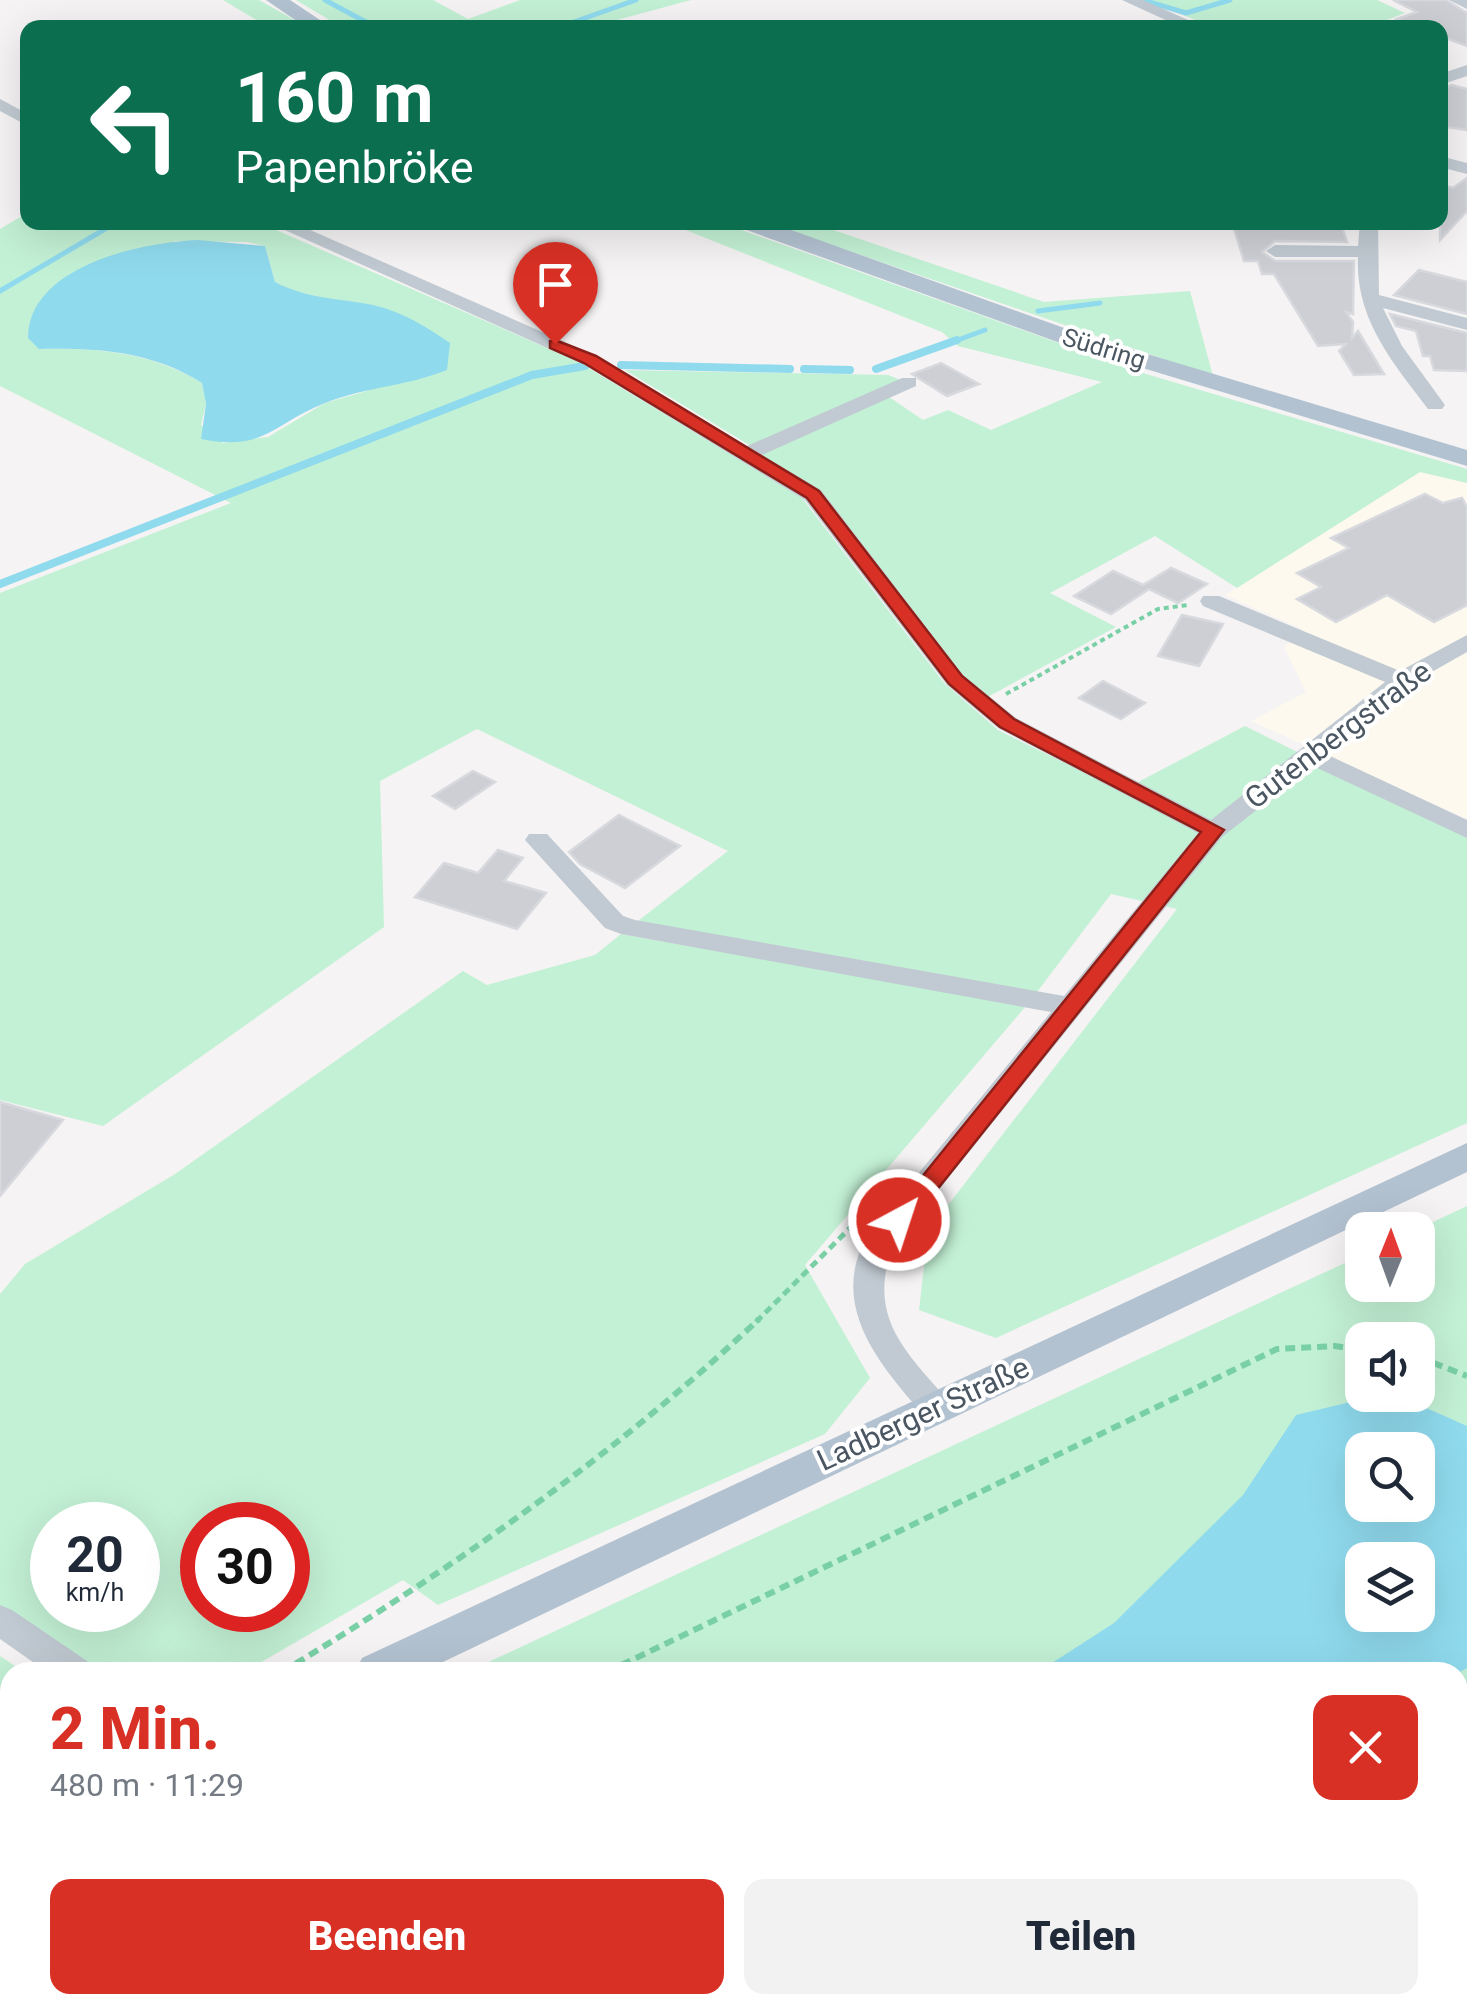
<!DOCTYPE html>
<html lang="de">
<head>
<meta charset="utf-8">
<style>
  body { margin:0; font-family:Roboto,sans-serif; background:#f2f2f3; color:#1f2937; height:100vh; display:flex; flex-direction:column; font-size:38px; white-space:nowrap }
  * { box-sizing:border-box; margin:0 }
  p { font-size:32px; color:#747a83 }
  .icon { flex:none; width:55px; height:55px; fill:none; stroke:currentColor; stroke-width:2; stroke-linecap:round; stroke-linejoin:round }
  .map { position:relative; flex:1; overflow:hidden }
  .sheet { position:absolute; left:0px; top:1662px; width:1468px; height:352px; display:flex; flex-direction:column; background:#fff; border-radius:30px 30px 0 0; box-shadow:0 10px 40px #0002 }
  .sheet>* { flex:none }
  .guide { position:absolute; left:20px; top:20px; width:1428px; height:210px; border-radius:20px; box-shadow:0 10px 40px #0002; background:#0b6e4f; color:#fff; overflow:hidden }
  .needle { width:65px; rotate:1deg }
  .tools { position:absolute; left:1345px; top:1212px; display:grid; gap:20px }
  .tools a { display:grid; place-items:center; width:90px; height:90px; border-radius:20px; background:#fff; box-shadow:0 10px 40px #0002; font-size:50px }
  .speed { position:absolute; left:30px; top:1502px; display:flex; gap:20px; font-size:50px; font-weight:700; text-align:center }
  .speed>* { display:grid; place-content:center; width:130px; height:130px; border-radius:50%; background:#fff; box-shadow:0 10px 40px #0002; line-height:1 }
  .speed small { font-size:25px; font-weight:400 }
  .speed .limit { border:15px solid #d22; background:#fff; color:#111 }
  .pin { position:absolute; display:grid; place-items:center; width:85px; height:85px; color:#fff; margin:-102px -42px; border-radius:50% 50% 50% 0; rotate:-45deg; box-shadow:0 0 10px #0007 }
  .pin .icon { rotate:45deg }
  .me { position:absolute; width:110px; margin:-55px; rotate:40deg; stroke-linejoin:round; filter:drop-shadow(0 0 8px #0008) }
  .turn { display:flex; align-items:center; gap:35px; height:210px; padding:0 50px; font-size:45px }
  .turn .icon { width:130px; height:130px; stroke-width:2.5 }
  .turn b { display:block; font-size:70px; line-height:85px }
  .round { display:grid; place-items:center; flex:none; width:105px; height:105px; border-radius:20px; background:#f2f2f3 }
  .headline { display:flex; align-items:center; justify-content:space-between; height:170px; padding:0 50px }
  h1 { font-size:60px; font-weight:800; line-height:75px; color:#d93025 }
  .primary-button { display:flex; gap:20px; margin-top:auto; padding:20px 50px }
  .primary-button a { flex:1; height:115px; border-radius:20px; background:#d93025; color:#fff; font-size:40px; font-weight:800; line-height:115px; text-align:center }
  .primary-button a+a { background:#f2f2f3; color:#1f2937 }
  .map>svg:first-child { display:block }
  .commercial { fill:#fdf9ef }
  .green { fill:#c3f1d5; fill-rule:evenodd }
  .water { fill:#90daee; fill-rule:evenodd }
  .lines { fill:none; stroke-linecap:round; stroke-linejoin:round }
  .stream-far1 { stroke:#90daee; stroke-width:5 }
  .stream { stroke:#90daee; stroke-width:8 }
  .building { fill:#cdcfd5; stroke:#d7d9de; stroke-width:2.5 }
  .path-far2 { stroke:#7ad0a6; stroke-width:4; stroke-dasharray:5 4; stroke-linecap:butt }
  .path-far1 { stroke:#7ad0a6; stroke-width:5; stroke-dasharray:8 5; stroke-linecap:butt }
  .path { stroke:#7ad0a6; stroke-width:6; stroke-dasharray:10 6; stroke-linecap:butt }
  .minor { fill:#c1cad2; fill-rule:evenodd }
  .major { fill:#b3c2d1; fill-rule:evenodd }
  .route { fill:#d93025; stroke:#8d1f18; stroke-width:2.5 }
  .labels { text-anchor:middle; stroke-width:8; stroke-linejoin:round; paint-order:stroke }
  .far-street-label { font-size:25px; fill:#4a5661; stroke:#fff }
  .street-label { font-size:30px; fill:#4a5661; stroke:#fff }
</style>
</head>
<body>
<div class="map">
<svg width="1467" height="2013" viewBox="0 0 1467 2013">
  <rect width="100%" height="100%" fill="#f5f3f3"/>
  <!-- commercial -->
  <path class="commercial" d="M1420 472 1467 483V819L1251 721 1306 692 1284 647 1302 629 1225 595Z"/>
  <!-- green -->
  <path class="green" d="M223 0H259L307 27H268Z
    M296 0H433L468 19 520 0H691L591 27 343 28Z
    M1146 0H1377L1405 13 1369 27H1213Z
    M27 213 28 222 260 223 577 361 802 498 944 683 998 730 1121 791 1245 726 1467 836V1123L996 1338 919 1310 928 1231 1177 909 1111 894 1037 992 638 921 728 851 477 729 380 781 384 927 103 1126 0 1100V593L231 503 0 386V229ZM175 241 247 242 265 246 275 282 301 295 376 306 370 390 325 403 268 437 223 443 201 425 206 404 202 383C150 352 99 348 39 349Z
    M668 223H722L1146 374 1467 469V483L1420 472 1237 588 1155 536 1050 593 1116 627 982 700 822 492 761 455 889 397 923 420 948 410 991 430 1102 382 958 346 942 332Z
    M768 223H813L1044 302 1190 291 1213 376Z
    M625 370 888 375 901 380 751 446Z
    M621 934 1026 1006 805 1265 870 1378 825 1434 438 1605 403 1580 244 1672H93L0 1605V1294L25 1264 175 1174 463 971 487 985 595 955ZM52 1525H138V1610H52ZM202 1525H288V1610H202Z
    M1467 1206V2013H339L333 2005H1458V1672H467L1362 1255V1285H1418L1416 1230ZM1362 1340H1418V1395H1362ZM1362 1450H1418V1505H1362ZM1362 1560H1418V1615H1362Z
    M0 1656 24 1672H10V1822L0 1827Z"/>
  <!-- water -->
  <path class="water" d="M198 240 265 246 275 282C307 299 338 298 373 305 401 311 427 327 450 343L447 370C408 386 365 387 325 403 274 423 265 452 201 439L206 404 202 383C151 351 98 348 39 349L28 338C28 266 142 242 198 240Z
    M1380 1395H1397L1467 1426V1668L1458 1673 1038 1672 1114 1623 1243 1495 1296 1415ZM1362 1450H1418V1505H1362ZM1362 1560H1418V1615H1362Z
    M833 2005H1305L1302 2013H837Z"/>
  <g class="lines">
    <!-- stream-far1 -->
    <path class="stream-far1" d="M325 0 377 28
      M1143 0 1186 13 1230 0
      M557 28 636 0
      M0 291 117 222
      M1038 311 1100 303
      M950 343 985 330"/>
    <!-- stream -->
    <path class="stream" d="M621 365 790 369
      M804 369 850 370
      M876 369 957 340
      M0 584 532 375 585 366"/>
  </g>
  <!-- building -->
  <path class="building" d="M1393 0H1446L1467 13V46L1440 36V28H1419L1397 19 1417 12Z
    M1451 85 1467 89V130L1440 126V92Z
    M1467 178V211L1440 240V185L1453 188Z
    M1233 225 1342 227 1347 242 1275 241 1262 252 1275 261H1354L1353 314 1346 312 1353 322 1352 338 1358 331 1384 374 1354 375 1339 351 1346 344 1318 346 1274 274H1262L1258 261H1244Z
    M1419 270 1467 282V314L1394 295Z
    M1390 314 1467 333V371L1434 370 1430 356H1423L1416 331 1396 326Z
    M941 363 979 384 947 396 912 374Z
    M1425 494 1443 503 1462 498 1467 507V605L1434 622 1387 595 1336 622 1297 599 1321 587 1297 573 1349 548 1331 538Z
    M1171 568 1207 584 1178 603 1149 589 1111 614 1074 596 1113 571 1143 585Z
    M1182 615 1223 624 1199 666 1158 656Z
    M1103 681 1145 703 1121 719 1079 698Z
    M473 771 495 782 455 809 433 796Z
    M619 815 680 846 625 888 580 864 569 852Z
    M498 850 523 858 504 881 546 893 517 929 415 897 444 863 478 873Z
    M0 1102 63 1120 0 1196Z"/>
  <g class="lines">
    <!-- path-far2 -->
    <path class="path-far2" d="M1006 694 1158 609 1188 605"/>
    <!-- path-far1 -->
    <path class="path-far1" d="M756 1322 858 1220"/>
    <!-- path -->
    <path class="path" d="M1418 1357 1467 1376
      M282 1672C452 1569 614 1456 759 1319
      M607 1672 1277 1349 1335 1346 1362 1350
      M553 2013 554 2005"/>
    <!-- minor -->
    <path class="minor" d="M1122 0H1143L1206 28H1183Z
      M1449 0H1467V9Z
      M1467 65V76L1440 85V74Z
      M0 99 28 114V126L0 111Z
      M1440 156 1467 163V174L1440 167Z
      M267 222H292L597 356 747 446 902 378H916V386L762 455 821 490 963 675 1016 718 1211 820 1385 682 1203 606 1200 601 1203 596H1219L1400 671 1467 635V652L1409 685 1328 755 1467 820V838L1313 766 1222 837 892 1248C868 1317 904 1350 947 1399L952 1408 947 1417 936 1421 925 1417C880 1365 828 1307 867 1236L1051 1012 621 934 605 928 525 840 529 834H547L623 916 635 920 1064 996 1198 833 998 728 947 685 805 500 583 364Z
      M1360 222H1378L1379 295 1467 318V330L1383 308 1402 346 1445 405 1442 409H1428C1393 363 1355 319 1358 257H1275L1266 251 1275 245 1358 246Z
      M0 1605 12 1610 87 1661 92 1672H47L0 1639Z
      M227 2005H267L265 2013H225Z"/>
    <!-- major -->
    <path class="major" d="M266 0H290L332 28H307Z
      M735 222H769L1081 334 1467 450V466L1063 344 738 227Z
      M1467 1143V1172L422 1672H355L362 1658Z
      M10 1829V1874L0 1878V1833Z"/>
  </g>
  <!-- route -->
  <path class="route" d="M555 340 596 356 819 491 962 676 1014 719 1224 830 908 1226H890L887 1220 1201 832 1000 727 949 684 807 498 584 363 550 348V341Z"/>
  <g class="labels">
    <!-- far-street labels -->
    <g class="far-street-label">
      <text transform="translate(1104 348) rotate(17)" y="9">Südring</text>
    </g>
    <!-- street labels -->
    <g class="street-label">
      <text transform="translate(1338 735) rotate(-37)" y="10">Gutenbergstraße</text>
      <text transform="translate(923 1414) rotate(-25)" y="10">Ladberger Straße</text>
    </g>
  </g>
</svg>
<div class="tools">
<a><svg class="needle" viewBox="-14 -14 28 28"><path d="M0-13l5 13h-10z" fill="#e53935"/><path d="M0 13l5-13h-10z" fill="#747a83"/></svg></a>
<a><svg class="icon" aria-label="sound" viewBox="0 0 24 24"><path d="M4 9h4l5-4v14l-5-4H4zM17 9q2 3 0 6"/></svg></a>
<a><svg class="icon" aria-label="search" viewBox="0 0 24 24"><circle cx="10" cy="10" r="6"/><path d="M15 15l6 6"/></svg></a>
<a><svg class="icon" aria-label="layers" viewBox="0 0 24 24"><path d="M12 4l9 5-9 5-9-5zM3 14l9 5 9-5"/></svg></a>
</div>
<div class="speed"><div>20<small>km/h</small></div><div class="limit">30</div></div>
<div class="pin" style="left:555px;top:344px;background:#d93025"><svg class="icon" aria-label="arrive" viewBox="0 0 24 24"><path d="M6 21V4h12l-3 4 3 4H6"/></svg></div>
<svg class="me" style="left:899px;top:1220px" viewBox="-20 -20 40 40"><circle r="17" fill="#d93025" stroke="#fff" stroke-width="3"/><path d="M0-11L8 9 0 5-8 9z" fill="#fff"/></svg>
<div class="guide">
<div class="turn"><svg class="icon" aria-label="left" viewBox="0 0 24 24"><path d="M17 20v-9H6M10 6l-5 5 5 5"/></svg><div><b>160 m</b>Papenbröke</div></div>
</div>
<section class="sheet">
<div class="headline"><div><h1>2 Min.</h1><p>480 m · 11:29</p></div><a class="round" style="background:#d93025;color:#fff"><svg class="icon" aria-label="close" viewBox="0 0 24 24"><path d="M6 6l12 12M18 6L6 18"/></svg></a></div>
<div class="primary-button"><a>Beenden</a><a>Teilen</a></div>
</section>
</div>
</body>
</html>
